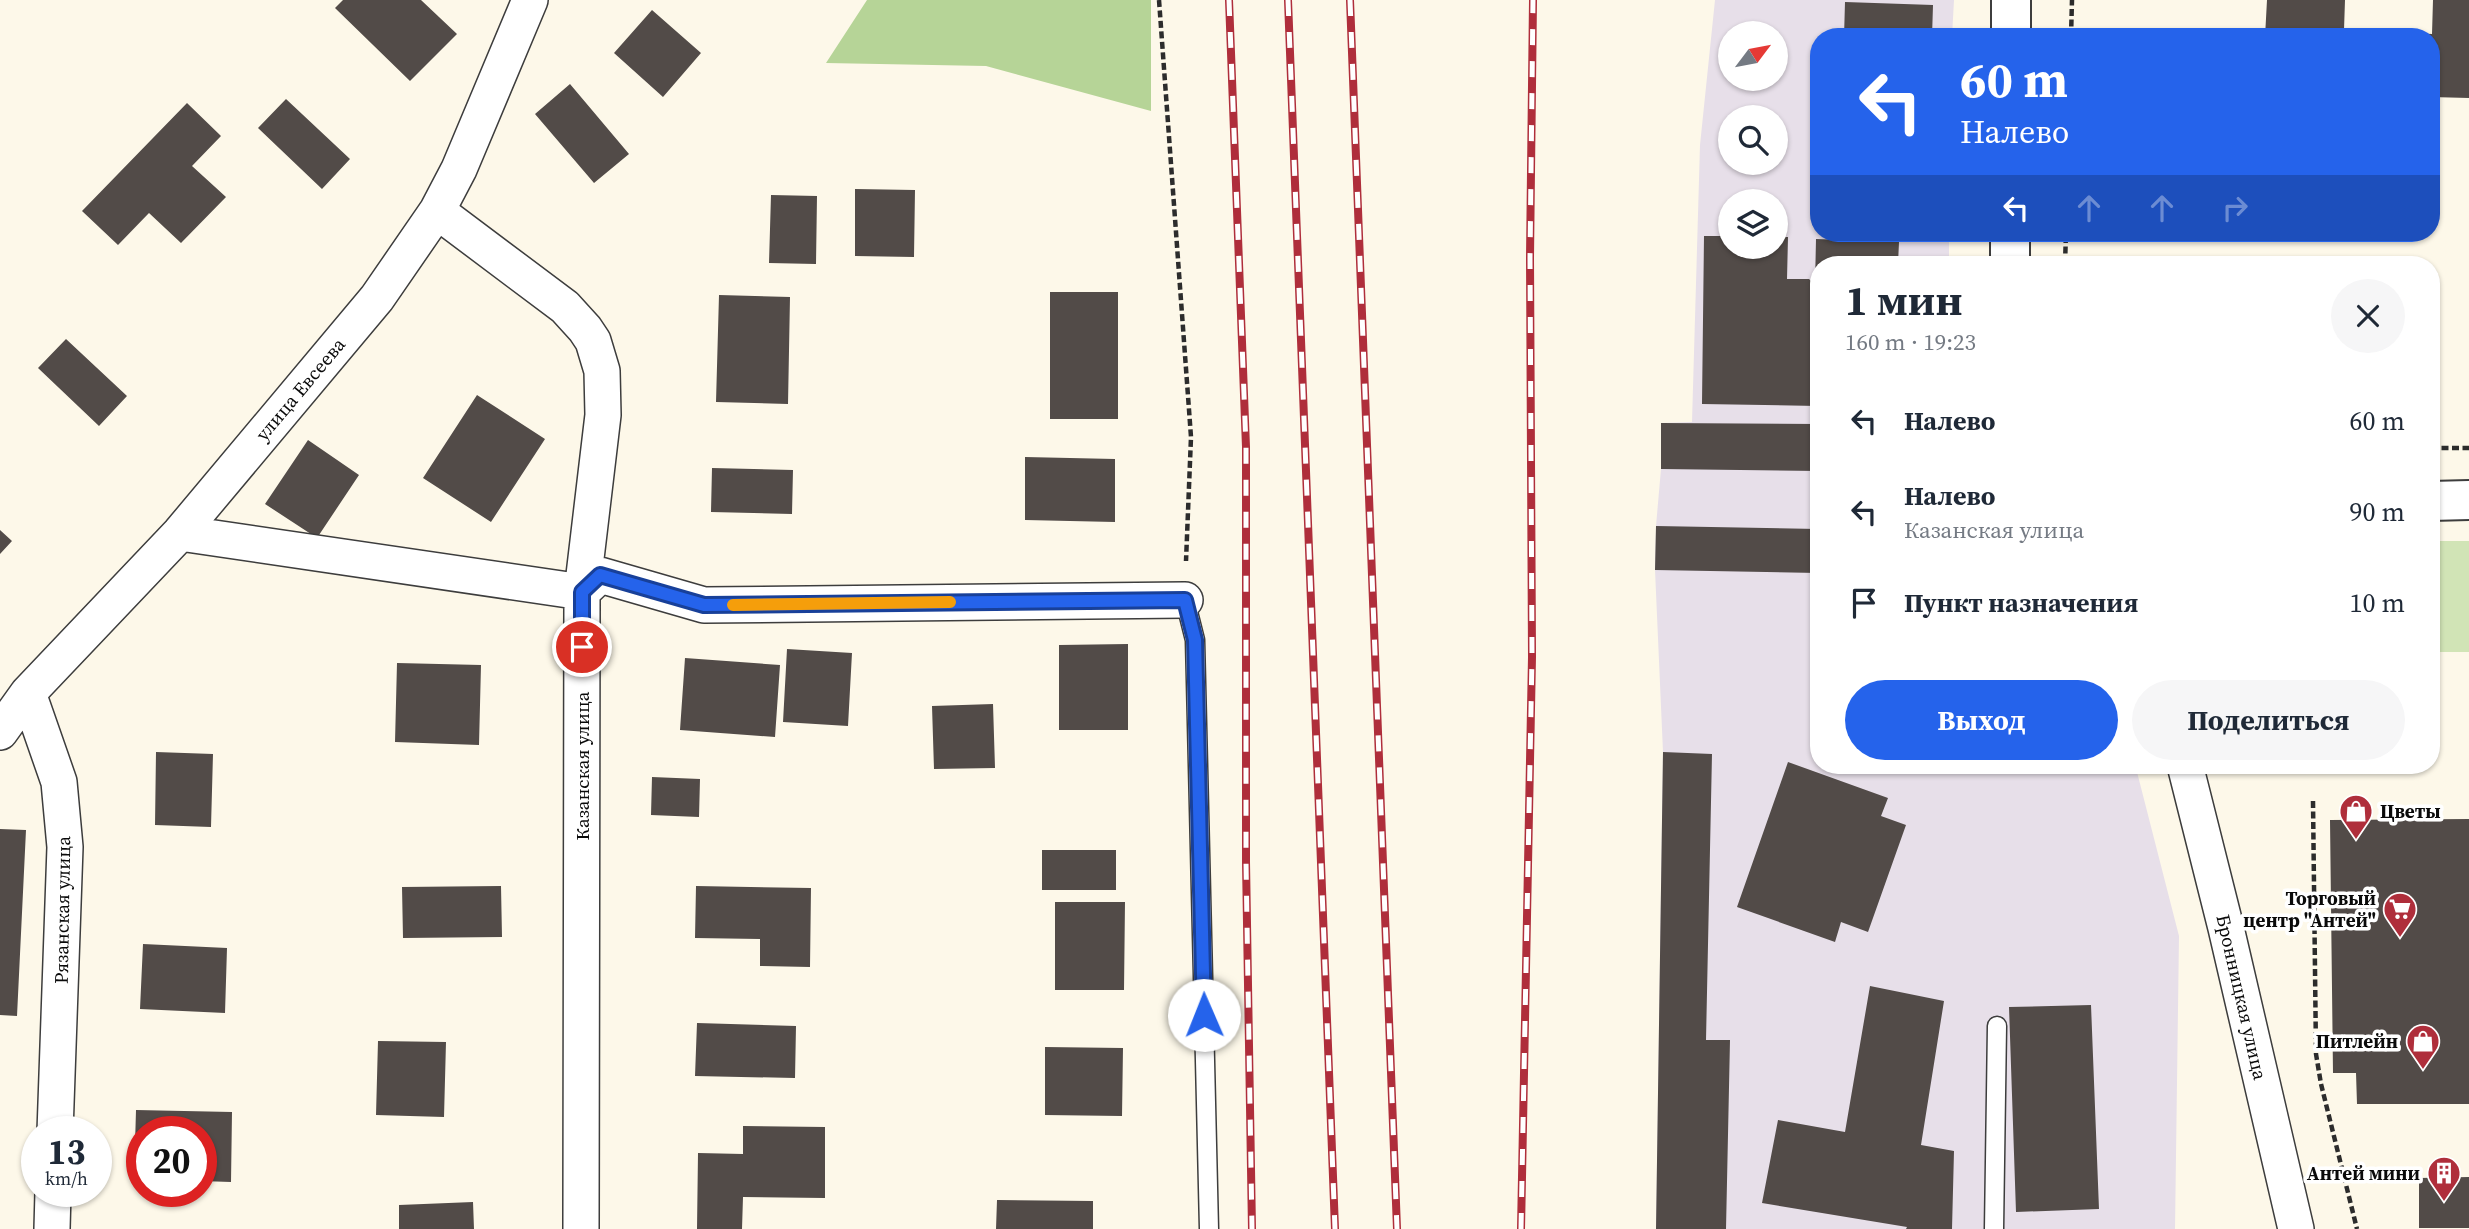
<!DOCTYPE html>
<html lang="ru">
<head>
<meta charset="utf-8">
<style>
  body { margin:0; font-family:"Source Serif 4",serif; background:#f6f6f7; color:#1f2937; height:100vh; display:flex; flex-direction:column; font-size:26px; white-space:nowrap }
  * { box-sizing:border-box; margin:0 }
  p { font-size:23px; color:#747a83 }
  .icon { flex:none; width:38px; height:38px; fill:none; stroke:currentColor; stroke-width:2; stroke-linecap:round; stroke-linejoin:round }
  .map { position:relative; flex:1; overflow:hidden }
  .side { position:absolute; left:1810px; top:256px; width:630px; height:518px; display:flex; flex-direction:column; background:#fff; border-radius:28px; box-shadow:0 2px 5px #0004 }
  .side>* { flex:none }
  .top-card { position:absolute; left:1810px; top:28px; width:630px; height:214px; border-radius:28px; box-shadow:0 2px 5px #0004; background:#2563eb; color:#fff; overflow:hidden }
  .needle { width:46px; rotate:58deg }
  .controls { position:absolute; left:1718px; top:21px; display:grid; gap:14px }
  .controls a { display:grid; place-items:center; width:70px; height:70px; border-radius:50%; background:#fff; box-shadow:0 2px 5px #0004; font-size:35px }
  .speed { position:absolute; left:21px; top:1116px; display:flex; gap:14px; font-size:35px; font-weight:700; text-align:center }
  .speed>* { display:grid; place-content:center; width:91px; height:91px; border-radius:50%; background:#fff; box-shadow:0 2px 5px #0004; line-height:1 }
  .speed small { font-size:18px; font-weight:400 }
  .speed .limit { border:10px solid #d22; background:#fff; color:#111 }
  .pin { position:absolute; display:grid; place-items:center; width:60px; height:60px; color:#fff; margin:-30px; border:4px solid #fff; border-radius:50%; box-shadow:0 2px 7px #0007 }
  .me { position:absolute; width:77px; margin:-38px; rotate:359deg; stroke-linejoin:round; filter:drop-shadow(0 0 5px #0008) }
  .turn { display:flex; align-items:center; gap:24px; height:147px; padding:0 35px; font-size:32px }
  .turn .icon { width:91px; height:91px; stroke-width:2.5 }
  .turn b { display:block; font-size:49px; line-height:60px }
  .lanes { display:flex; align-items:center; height:66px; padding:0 35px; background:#0003; justify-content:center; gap:35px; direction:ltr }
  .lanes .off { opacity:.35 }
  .round { display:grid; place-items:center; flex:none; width:74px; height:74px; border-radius:37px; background:#f6f6f7 }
  .headline { display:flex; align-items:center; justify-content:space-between; height:119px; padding:0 35px }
  h1 { font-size:42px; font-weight:700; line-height:52px }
  .cta { display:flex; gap:14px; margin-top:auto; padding:14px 35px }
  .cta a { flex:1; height:80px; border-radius:42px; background:#2563eb; color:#fff; font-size:28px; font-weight:700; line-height:80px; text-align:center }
  .cta a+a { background:#f6f6f7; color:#1f2937 }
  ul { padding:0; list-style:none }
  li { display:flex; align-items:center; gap:21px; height:91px; padding:0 35px }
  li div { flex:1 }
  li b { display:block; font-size:26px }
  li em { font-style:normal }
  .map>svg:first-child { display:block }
  .industrial { fill:#e7dfe9; fill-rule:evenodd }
  .green { fill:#d1e4b6 }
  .forest { fill:#b6d497 }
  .building { fill:#524b48 }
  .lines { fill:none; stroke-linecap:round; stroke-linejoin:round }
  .service-casing { stroke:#3d3d3d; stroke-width:21 }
  .minor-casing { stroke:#3d3d3d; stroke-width:38 }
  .tertiary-casing { stroke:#3d3d3d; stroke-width:42 }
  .path { stroke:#2c2c2c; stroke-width:4.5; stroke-dasharray:7 3.5; stroke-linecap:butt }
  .service { stroke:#fff; stroke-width:18 }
  .minor { stroke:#fff; stroke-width:35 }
  .tertiary { stroke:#fff; stroke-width:38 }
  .rail-casing { stroke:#af2e3b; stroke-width:8 }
  .rail { stroke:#fff; stroke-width:5; stroke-dasharray:16; stroke-linecap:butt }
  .route-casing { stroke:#184099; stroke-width:18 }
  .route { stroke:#2563eb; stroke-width:12 }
  .slow { stroke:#f59e0b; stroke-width:12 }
  .labels { text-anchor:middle; stroke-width:7; stroke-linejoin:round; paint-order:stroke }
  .street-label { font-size:19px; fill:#0a0a0a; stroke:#fff }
  .poi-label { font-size:19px; font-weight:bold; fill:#0a0a0a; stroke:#fff; text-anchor:end }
</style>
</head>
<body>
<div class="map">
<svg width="2469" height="1229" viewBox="0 0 2469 1229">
  <rect width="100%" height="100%" fill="#fdf8e9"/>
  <!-- industrial -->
  <path class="industrial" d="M1715 0H1954L1952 37H1818V233H1949V264H1818V765H1946V768L2137 772 2179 936 2175 1229H1656L1663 752 1655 570 1656 526 1661 469V423L1692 422 1700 145ZM1731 33H1776V79H1731ZM1731 117H1776V163H1731ZM1731 201H1776V247H1731Z"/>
  <!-- green -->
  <path class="green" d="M2431 541H2469V652H2431Z"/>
  <!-- forest -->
  <path class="forest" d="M867 0H1151V111L986 66 826 63Z"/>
  <!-- building -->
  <path class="building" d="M343 0H421L457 34 410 81 335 8Z
    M2267 0H2345L2344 30 2432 34 2433 0H2469V98L2431 97V37H2265Z
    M1845 2 1933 5 1932 37H1844Z
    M652 10 701 53 663 97 614 53Z
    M570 84 629 154 594 183 535 114Z
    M286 99 350 159 322 189 258 128Z
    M187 103 221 136 192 166 226 197 181 243 149 213 118 245 82 211Z
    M855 189 915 190 914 257 855 256Z
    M771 195 817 196 816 264 769 263Z
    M1704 236H1731V247H1776V237H1788L1787 279H1809L1815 285 1816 239 1899 242 1898 264H1818V406L1702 404Z
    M1050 292H1118V419H1050Z
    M719 295 790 297 788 404 716 402Z
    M66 339 127 396 99 426 38 368Z
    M477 395 545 439 491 522 423 478Z
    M1661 423 1818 424V471L1661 469Z
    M308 440 359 475 317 538 265 504Z
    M1025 457 1115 459V522L1025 520Z
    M712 468 793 470 792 514 711 512Z
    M1656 526 1818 529V573L1655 570Z
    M0 530 12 541 0 554Z
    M1128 644V730H1059V645Z
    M787 649 852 653 848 726 783 722Z
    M685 658 780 665 775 737 680 730Z
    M397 663 481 665 479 745 395 742Z
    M993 704 995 768 934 769 932 706Z
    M156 752 213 754 211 827 155 825Z
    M1663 752 1712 754 1706 1040H1730L1726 1229H1656Z
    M1788 762 1888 798 1881 816 1906 825 1868 932 1841 922 1835 942 1737 907Z
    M652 777 700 779 699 817 651 815Z
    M2469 819V1104H2357L2356 1073H2333L2330 820Z
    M0 829 26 830 17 1016 0 1015Z
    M1042 850H1116V890H1042Z
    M501 886 502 937 403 938 402 887Z
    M696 886 811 888 810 967 760 966V939L695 938Z
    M1055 902H1125L1124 990H1055Z
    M143 944 227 948 225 1013 140 1009Z
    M1870 986 1944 1001 1921 1145 1954 1151 1952 1229H1906L1907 1227 1762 1203 1778 1120 1845 1132Z
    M2091 1005 2099 1209 2016 1212 2009 1007Z
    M697 1023 796 1026 795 1078 695 1076Z
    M378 1041 446 1042 444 1117 376 1115Z
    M1045 1047 1123 1048 1122 1116 1045 1115Z
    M136 1110 232 1112 231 1182 201 1181V1132H142V1180H134Z
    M743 1126 825 1127V1198L743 1197 742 1229H697L698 1153 743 1154Z
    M2469 1177V1228H2419V1178Z
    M997 1200 1093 1201V1229H996Z
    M473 1202 474 1229H399V1205Z"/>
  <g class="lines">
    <defs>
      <path id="service" d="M1185 600 1195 640 1209 1229
        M1994 1229 1997 1026"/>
      <path id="minor" d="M437 211 565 307 585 329 593 341 602 371 603 415 582 592 581 1229
        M180 533 582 592 600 575 704 605 1185 600
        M28 693 59 782 65 847 55 1132
        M0 732 28 693 180 533 377 298 437 211 459 169 530 0
        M2185 765 2226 928 2296 1229
        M52 1229 53 1192"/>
      <path id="tertiary" d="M2011 37V0
        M2010 264V233
        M2431 501 2469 500"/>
    </defs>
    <!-- service casing -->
    <use href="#service" class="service-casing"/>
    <!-- minor casing -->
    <use href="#minor" class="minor-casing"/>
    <!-- tertiary casing -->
    <use href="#tertiary" class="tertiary-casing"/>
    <!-- path -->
    <path class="path" d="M1159 0 1191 437 1186 561
      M2071 37 2072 0
      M2065 264 2066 233
      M2431 448H2469
      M2313 801 2316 1054 2321 1084 2357 1229"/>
    <!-- service -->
    <use href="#service" class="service"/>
    <!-- minor -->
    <use href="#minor" class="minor"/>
    <!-- tertiary -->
    <use href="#tertiary" class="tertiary"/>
    <defs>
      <path id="rail" d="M1229 0 1246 447V862L1252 1229
        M1288 0 1335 1229
        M1350 0 1397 1229
        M1521 1229 1532 657 1530 258 1533 0"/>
    </defs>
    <!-- rail casing -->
    <use href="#rail" class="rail-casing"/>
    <!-- rail -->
    <use href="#rail" class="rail"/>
  </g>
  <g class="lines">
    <defs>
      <path id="route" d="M582 647V592L600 575 704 605 1185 600 1195 640 1204 1015"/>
    </defs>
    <!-- route casing -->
    <use href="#route" class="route-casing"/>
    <!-- route -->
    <use href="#route" class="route"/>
    <!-- slow -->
    <path class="slow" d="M733 605 950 602"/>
  </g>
  <!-- icons -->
  <defs>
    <symbol id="shop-pin" viewBox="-11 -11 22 30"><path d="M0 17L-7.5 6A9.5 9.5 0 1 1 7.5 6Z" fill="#af2e3b" stroke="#fff"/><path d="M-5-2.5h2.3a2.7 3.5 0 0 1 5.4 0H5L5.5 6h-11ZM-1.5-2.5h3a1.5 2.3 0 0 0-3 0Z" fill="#fff"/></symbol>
    <symbol id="supermarket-pin" viewBox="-11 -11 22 30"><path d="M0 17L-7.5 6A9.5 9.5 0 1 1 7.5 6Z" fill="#af2e3b" stroke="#fff"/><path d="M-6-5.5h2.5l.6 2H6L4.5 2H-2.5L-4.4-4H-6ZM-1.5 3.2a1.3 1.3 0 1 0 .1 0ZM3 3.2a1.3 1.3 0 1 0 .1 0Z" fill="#fff"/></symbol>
    <symbol id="building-pin" viewBox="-11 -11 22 30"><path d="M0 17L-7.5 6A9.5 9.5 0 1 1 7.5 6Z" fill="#af2e3b" stroke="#fff"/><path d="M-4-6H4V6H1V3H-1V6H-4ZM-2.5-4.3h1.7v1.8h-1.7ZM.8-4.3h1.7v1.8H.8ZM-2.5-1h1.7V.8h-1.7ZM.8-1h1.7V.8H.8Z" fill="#fff"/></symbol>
  </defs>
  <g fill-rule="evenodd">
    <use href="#shop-pin" x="2337" y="792" width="38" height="52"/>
    <use href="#supermarket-pin" x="2381" y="890" width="38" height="52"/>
    <use href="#shop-pin" x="2404" y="1022" width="38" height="52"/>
    <use href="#building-pin" x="2425" y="1154" width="38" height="52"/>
  </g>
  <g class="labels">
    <!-- street labels -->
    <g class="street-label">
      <text transform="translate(300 389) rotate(-50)" y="7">улица Евсеева</text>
      <text transform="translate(582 766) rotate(-90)" y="7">Казанская улица</text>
      <text transform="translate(62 910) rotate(-89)" y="7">Рязанская улица</text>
      <text transform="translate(2242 997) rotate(77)" y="7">Бронницкая улица</text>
    </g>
    <!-- poi labels -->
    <g class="poi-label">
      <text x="2380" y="818" text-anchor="start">Цветы</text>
      <text x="2376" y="905">Торговый<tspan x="2376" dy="22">центр "Антей"</tspan></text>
      <text x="2398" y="1048">Питлейн</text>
      <text x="2420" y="1180">Антей мини</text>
    </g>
  </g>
</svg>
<div class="controls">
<a><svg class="needle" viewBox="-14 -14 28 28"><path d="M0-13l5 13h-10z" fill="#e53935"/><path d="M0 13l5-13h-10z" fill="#747a83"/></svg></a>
<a><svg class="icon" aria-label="search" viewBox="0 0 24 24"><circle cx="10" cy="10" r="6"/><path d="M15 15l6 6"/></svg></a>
<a><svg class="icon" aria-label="layers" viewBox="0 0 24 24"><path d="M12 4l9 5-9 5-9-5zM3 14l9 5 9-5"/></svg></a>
</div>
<div class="speed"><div>13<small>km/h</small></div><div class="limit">20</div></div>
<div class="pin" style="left:582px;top:647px;background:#d93025"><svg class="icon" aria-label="arrive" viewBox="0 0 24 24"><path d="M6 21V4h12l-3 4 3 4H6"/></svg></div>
<svg class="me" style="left:1204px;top:1015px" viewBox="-20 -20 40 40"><circle r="19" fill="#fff"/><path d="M0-13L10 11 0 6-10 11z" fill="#2563eb"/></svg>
<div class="top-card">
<div class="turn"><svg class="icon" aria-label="left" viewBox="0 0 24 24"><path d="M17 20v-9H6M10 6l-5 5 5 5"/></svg><div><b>60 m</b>Налево</div></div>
<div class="lanes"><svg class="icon" aria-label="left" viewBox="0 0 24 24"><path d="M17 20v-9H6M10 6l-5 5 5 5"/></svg><svg class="icon off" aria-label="ahead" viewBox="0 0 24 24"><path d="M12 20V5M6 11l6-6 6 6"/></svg><svg class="icon off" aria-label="ahead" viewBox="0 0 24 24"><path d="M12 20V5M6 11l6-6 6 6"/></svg><svg class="icon off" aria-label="right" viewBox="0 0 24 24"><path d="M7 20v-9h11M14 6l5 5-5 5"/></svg></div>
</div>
<section class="side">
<div class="headline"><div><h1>1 мин</h1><p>160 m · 19:23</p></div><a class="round"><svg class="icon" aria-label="close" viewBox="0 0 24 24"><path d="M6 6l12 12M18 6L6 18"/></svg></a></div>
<ul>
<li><svg class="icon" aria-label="left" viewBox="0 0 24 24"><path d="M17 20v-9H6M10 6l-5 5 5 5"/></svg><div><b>Налево</b></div><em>60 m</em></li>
<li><svg class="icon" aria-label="left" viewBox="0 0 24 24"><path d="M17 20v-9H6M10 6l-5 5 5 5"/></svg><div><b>Налево</b><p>Казанская улица</p></div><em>90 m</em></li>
<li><svg class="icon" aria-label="arrive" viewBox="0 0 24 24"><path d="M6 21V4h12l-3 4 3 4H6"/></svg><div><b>Пункт назначения</b></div><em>10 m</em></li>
</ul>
<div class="cta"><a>Выход</a><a>Поделиться</a></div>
</section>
</div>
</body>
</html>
